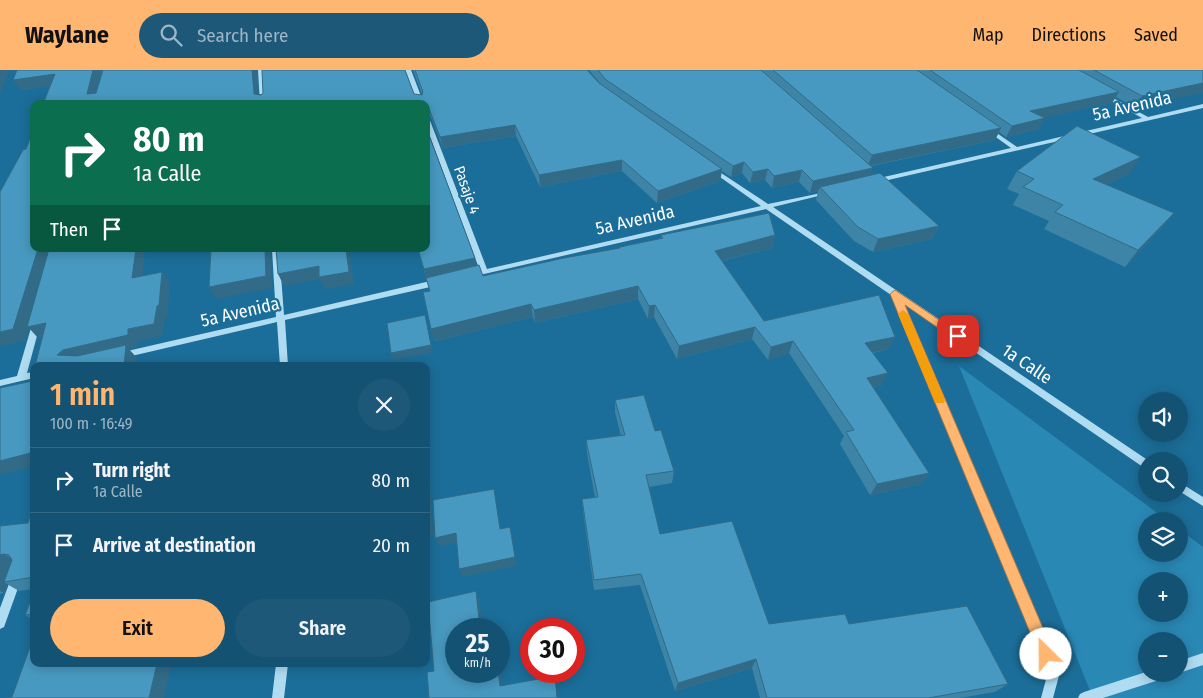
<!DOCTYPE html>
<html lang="en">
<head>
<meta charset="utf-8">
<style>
  body { margin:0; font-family:"Fira Sans Condensed",sans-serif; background:#1d5878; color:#f1f3f6; height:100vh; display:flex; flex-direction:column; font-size:19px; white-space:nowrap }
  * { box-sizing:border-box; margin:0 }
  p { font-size:16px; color:#9db6c4 }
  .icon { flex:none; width:28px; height:28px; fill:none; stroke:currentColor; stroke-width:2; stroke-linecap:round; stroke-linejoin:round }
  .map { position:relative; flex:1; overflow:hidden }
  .drawer { position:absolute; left:30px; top:292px; width:400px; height:305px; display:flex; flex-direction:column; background:#145273; border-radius:10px; box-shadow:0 2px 12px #0003 }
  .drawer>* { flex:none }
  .top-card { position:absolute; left:30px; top:30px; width:400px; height:152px; border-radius:10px; box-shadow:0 2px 12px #0003; background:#0b6e4f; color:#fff; overflow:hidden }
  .tools { position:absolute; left:1138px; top:322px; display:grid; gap:10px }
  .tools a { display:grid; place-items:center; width:50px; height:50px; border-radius:50%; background:#145273; box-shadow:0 2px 12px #0003; font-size:25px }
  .speed { position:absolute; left:445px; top:548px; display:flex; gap:10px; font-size:25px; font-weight:700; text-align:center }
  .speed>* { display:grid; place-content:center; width:65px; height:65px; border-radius:50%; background:#145273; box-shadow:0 2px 12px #0003; line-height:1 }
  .speed small { font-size:12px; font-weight:400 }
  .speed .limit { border:8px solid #d22; background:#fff; color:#111 }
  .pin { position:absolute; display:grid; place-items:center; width:42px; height:42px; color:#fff; margin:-21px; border-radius:10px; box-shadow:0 2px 8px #0006 }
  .me { position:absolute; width:55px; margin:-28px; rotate:337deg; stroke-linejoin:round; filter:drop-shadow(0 0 4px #0008) }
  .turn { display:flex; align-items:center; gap:18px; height:105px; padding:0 20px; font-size:22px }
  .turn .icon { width:65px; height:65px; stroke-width:2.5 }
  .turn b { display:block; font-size:35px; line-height:42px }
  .then { display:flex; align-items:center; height:48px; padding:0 20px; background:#0003; gap:10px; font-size:19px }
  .round { display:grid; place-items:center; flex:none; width:52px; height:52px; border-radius:26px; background:#1d5878 }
  .head { display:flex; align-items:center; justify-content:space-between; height:85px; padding:0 20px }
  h1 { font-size:30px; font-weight:600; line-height:38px; color:#ffb670 }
  .primary-button { display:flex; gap:10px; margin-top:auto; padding:10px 20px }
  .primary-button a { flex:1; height:58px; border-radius:30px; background:#ffb670; color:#111; font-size:20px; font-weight:600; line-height:58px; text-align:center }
  .primary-button a+a { background:#1d5878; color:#f1f3f6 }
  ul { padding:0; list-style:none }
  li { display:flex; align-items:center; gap:15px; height:65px; padding:0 20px; border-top:1px solid #336985 }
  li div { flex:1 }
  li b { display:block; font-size:19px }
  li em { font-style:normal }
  header { display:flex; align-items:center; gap:30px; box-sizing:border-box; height:70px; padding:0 25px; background:#ffb670; color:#111 }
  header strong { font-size:24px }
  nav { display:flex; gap:28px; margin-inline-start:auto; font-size:18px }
  .search { width:350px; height:45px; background:#1d5878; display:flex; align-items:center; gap:12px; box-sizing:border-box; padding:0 18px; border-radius:28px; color:#9db6c4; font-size:19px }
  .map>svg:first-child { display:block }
  .green { fill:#2a88b5; fill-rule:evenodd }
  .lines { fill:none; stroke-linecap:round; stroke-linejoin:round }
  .minor { fill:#b0dcf1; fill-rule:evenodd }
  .wall { fill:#3e84a6 }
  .shaded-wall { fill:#326b87 }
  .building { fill:#4899c1; stroke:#326b87 }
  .route { fill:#ffb670; stroke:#a67649 }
  .slow { fill:#f59e0b }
  .labels { text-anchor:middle; stroke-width:4.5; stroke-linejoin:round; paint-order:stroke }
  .far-street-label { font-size:15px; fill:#fff; stroke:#1b6e99 }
  .street-label { font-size:18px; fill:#fff; stroke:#1b6e99 }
</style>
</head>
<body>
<header>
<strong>Waylane</strong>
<div class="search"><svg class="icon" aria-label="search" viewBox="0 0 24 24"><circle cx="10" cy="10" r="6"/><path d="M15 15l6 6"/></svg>Search here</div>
<nav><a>Map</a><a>Directions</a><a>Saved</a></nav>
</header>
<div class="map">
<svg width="1203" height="628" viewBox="0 0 1203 628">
  <rect width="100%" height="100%" fill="#1b6e99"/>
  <!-- green -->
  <path class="green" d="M959 296 1168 451H1146V484H1179V459L1203 477V628H1093ZM1146 511H1179V544H1146ZM1146 571H1179V604H1146Z"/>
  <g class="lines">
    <!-- minor -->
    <path class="minor" d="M258 0H264L266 34H260Z
      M405 0H411L424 34H418Z
      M1104 23 1148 47 1203 34V38L875 113 872 111 875 109 1011 78 986 60V58L988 57 1017 77 1142 48 1102 26 1101 25Z
      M426 46 429 48 487 199 761 136 710 100V98L712 97 768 134 831 121V123L773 137 1149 391H1146V398L1143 397 902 232 1060 602 1053 628H1041L1048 602 891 225 766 139 471 207H468L467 205 468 203 480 201 426 56Z
      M272 179H279L284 245 439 209 443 212 439 215 285 250 288 296H280L277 252 123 288 120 287 119 285 123 282 276 247Z
      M37 248 41 251 27 303 34 302V308L0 316V310L17 306 33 251Z
      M1179 412 1203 427V436L1179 421Z
      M17 502 21 503 22 507 4 557 0 559V538L13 503Z
      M1203 583V595L1179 603V591Z
      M276 594H288L284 628H272Z
      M1146 602V604H1165L1163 608 1159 610 1103 628H1078L1080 624 1084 622Z"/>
  </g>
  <!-- wall -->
  <path class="wall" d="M17 0H102L98 16 103 0H257L258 24 422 25V24L413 0H587L599 13 602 16 589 0H1203L1134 37 1116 27 1112 33 1045 47 1039 59 1006 67 999 62 995 70 871 96 870 105 939 156 932 169 873 182 854 171 816 130 818 121 810 123 799 112 772 118 765 110 750 113 742 103 731 107 722 101 720 111 657 133 622 101 540 117 516 66 443 78 431 47 426 44V34H43L50 16 21 20Z
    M1017 101 1129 104 1106 115 1174 143 1160 160 1125 197 1044 159 1049 151 1013 135 1019 124 1007 119Z
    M661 165H775L772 178 722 191 764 251 889 279 873 283 882 315 873 317 929 403 921 414 870 425 840 374 844 366 789 283 768 290 752 269 677 289 654 247 648 249 638 229 535 253 533 247 435 271 431 259 430 221 418 179 477 196 483 206 620 178V177L661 169Z
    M615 330 655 361 674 401 672 413 649 417 660 464 769 554H849L1008 614 995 622 960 628H760L752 598 675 621 640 515 594 520 583 441 582 429 595 428 587 383 586 370 621 366 615 342Z
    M34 431V519L19 521 7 514 4 523 0 524V456L28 453Z
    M34 522V550L25 545Z"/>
  <!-- shaded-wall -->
  <path class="shaded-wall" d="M0 0H10L0 24Z
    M93 0H102L94 34 87 24Z
    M252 0H257L259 34 254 24Z
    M55 4 62 15 21 20 13 10Z
    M1203 13V23L1134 37 1142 26Z
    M1119 22 1112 33 1024 52 1030 41Z
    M1045 48 1039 59 1006 67 1012 56Z
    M515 55 516 66 443 78 440 67Z
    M1001 58 995 70 868 96 872 85Z
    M1141 87 1129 104 1082 127 1093 109Z
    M622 90V101L540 117 539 105Z
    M744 92 742 103 731 107 733 96Z
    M873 98 869 109 820 117 818 121 810 123 813 111Z
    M722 99 720 111 657 133 658 121Z
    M768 99 765 110 750 113 753 102Z
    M802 100 799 112 772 118 774 106Z
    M1174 143 1160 160 1125 197 1138 180Z
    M939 156 932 169 873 182 878 169Z
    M775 165 772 178 713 193 715 181Z
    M38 179H51L46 253 57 265 38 268 29 258 25 271 0 276V262Z
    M136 179H145L141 220 132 208Z
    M265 179H270L272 218 216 229 209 217Z
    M346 179H349L354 214 324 219 320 209 284 216 278 204Z
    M475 188 478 200 427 211 424 199Z
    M162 202 170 214 167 247 165 248 162 266 138 271 137 277 129 279 136 287 135 296H124L57 285 63 280 128 259Z
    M638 216V229L535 253 534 240Z
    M531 234 533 247 435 271 431 259Z
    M655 235 654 247 648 249 649 236Z
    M425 245 433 282 394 290 391 283Z
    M755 257 752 269 677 289 679 276Z
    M895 267 889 279 860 285 865 273Z
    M793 271 789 283 768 290 771 277Z
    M888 303 882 315 861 320 867 308Z
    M426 362 427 365 433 465 426 466Z
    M34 382V396L0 405V391Z
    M929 403 921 414 870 425 877 414Z
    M494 419 496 428 502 468 500 459Z
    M510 457 517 496 463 507 459 499Z
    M456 463 459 472 439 476 435 468Z
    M4 484 20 493 4 512 7 514 4 523 0 521V485Z
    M476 521 479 530 483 559H480Z
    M756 589 752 598 675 621 678 613Z
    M499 593 503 623 500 616 498 601H499Z
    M157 594H172L164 628H149Z"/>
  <!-- building -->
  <path class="building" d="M17 0H93L87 24 96 23 103 0H252L254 24 261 25 263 23 262 0H405L414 24 422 25 423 22 415 0H587L599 13 722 99 658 121 622 90 539 105 515 55 440 67 428 36 426 35V34L423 33V34H43L55 4 13 10Z
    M598 0H761L873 98 813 111 802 100 774 106 768 99 753 102 744 92 733 96 605 9Z
    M773 0H917L1001 58 872 85Z
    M930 0H1079L1119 22 1030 41 1045 48 1012 56Z
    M1094 0H1203V13L1142 26Z
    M1077 56 1141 87 1093 109 1174 143 1138 180 1055 142 1063 135 1023 117 1034 109 1017 101Z
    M426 57 475 188 424 199 418 179H426Z
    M34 58V179H38L13 259 0 262V122L23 80 26 79Z
    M880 103 939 156 878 169 858 157 820 117Z
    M769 143 775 165 715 181 764 251 879 225 895 267 865 273 888 303 867 308 929 403 877 414 846 362 854 360 793 271 771 277 755 257 679 276 655 235 649 236 638 216 534 240 531 234 431 259 423 222 430 221 426 208 479 195 483 206 564 188 620 178V177L663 168 661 165Z
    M49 179H136L132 208 162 202 159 235 157 236 154 254 128 259V265L63 280 57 285 77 286 126 275 124 296H35L46 253 27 257Z
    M211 179H265L266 206 209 217Z
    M276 179H346L349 202 319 207V196L278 204Z
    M425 245 431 275 391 283 387 253Z
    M34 302V382L0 391V318L32 311Z
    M644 325 655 361 661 360 674 401 646 405 660 464 732 451 769 554 845 544 849 554 967 536 1008 614 928 628H767L756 589 678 613 641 504 594 510 582 429 598 427 586 370 625 365 615 330Z
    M426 416 428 454H426Z
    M494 419 500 459 510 457 515 487 459 499 456 463 435 468 433 430Z
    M34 431V507L4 512 12 490 9 485 4 484 0 485V456L28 453Z
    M476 521 480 559H456V601H498L500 616 555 606 557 628H429L427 602 434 601 428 532Z
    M34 522V544L25 545Z
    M34 566V594H157L149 628H7L12 627Z"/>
  <!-- route -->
  <path class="route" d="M895 220 963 266 958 270 954 269 905 235 1052 579 1054 584 1052 589 1046 592 1041 589 890 224Z"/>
  <!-- slow -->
  <path class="slow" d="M903 240 908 244 945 330 944 333H935L934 330 898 244Z"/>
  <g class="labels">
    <!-- far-street labels -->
    <g class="far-street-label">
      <text transform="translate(467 120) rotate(70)" y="5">Pasaje 4</text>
    </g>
    <!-- street labels -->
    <g class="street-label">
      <text transform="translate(1132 36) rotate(-13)" y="6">5a Avenida</text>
      <text transform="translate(635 150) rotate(-13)" y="6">5a Avenida</text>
      <text transform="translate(240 242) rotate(-13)" y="6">5a Avenida</text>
      <text transform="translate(1027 294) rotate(34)" y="6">1a Calle</text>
    </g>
  </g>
</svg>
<div class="tools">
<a><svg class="icon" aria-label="sound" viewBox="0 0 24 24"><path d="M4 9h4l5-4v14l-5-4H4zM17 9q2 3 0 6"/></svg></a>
<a><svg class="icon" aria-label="search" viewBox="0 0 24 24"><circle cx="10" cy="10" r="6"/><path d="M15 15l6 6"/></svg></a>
<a><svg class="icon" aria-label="layers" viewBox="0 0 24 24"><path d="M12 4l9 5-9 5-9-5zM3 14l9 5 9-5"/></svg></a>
<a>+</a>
<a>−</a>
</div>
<div class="speed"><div>25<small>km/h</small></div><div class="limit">30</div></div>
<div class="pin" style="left:958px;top:266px;background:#d93025"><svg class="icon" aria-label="arrive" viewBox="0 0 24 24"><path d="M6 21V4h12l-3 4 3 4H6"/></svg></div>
<svg class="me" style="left:1046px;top:584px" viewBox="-20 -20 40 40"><circle r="19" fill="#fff"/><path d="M0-13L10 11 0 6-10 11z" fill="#ffb670"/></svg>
<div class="top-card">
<div class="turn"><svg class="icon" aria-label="right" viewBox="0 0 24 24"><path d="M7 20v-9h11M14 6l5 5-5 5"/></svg><div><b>80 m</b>1a Calle</div></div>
<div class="then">Then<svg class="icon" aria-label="arrive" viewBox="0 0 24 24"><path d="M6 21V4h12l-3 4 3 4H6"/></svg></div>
</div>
<section class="drawer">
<div class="head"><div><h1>1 min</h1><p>100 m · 16:49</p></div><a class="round"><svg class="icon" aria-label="close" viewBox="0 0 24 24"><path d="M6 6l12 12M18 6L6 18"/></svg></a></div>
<ul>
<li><svg class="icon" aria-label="right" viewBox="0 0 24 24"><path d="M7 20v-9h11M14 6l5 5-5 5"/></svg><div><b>Turn right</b><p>1a Calle</p></div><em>80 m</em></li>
<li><svg class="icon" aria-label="arrive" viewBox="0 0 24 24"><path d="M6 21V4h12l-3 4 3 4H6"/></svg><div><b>Arrive at destination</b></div><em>20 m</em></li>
</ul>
<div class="primary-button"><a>Exit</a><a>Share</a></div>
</section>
</div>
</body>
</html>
